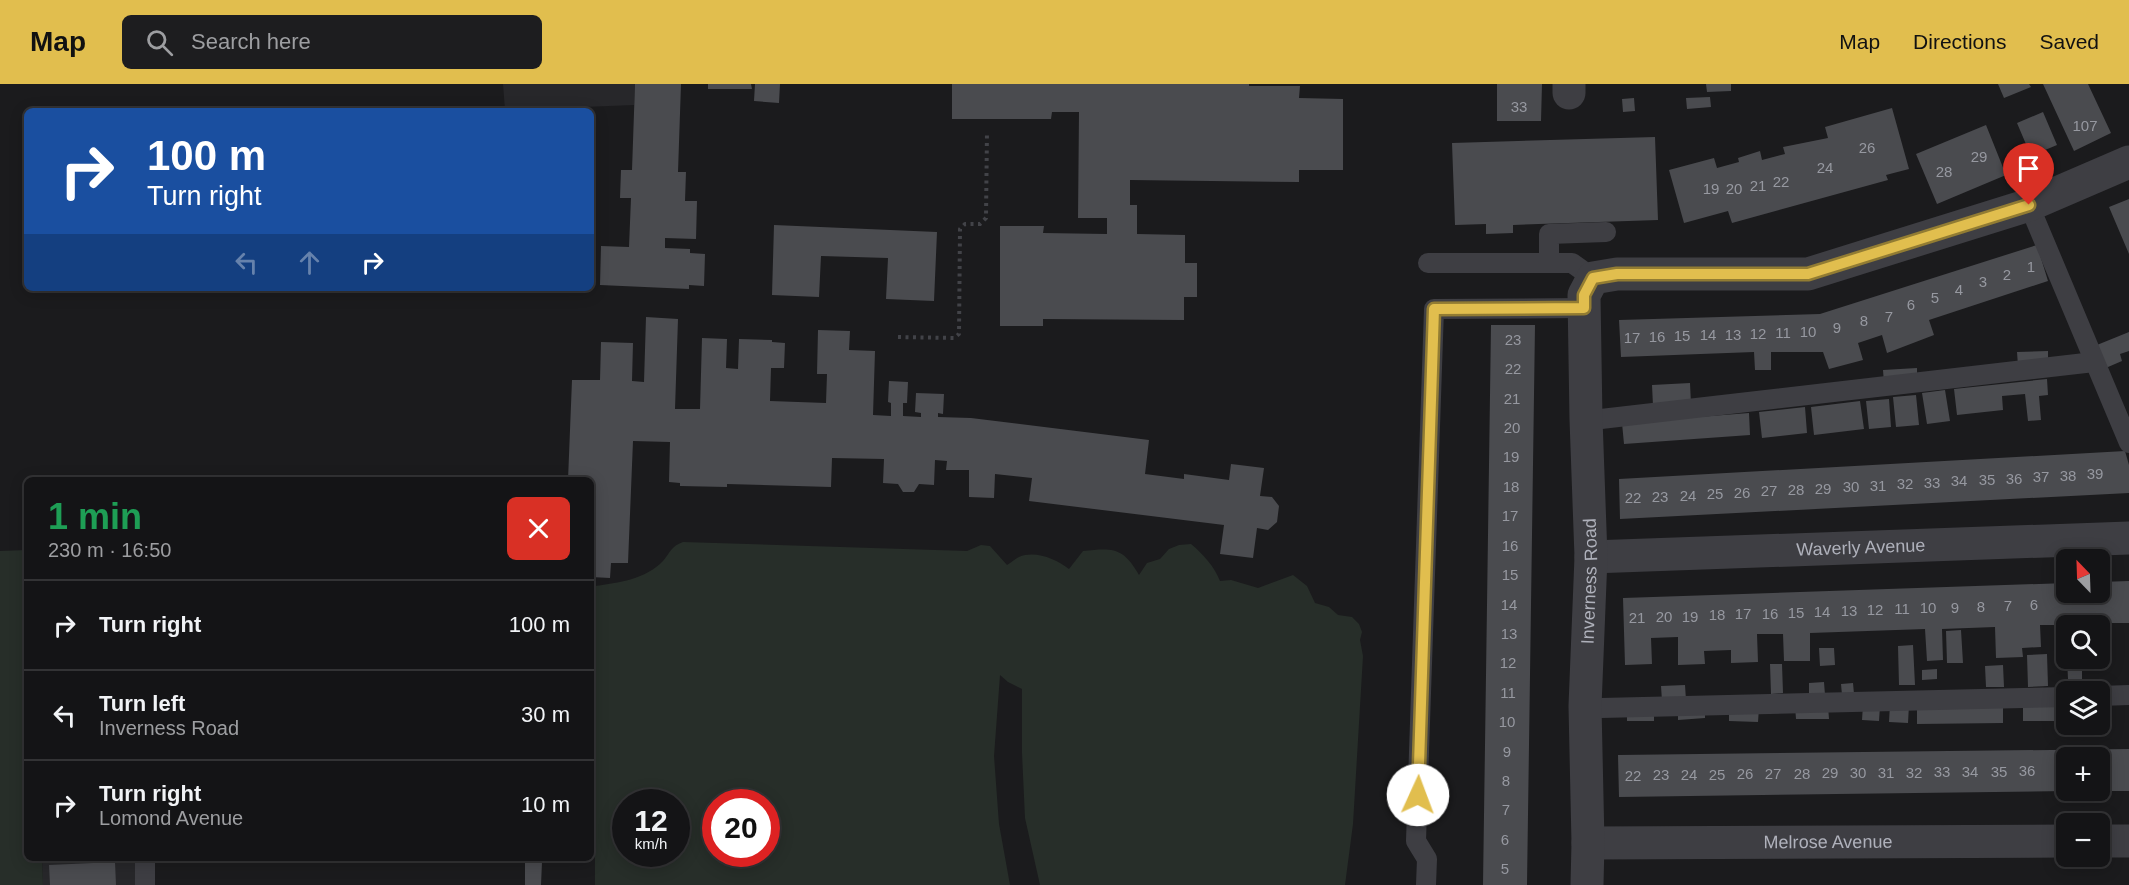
<!DOCTYPE html>
<html lang="en">
<head>
<meta charset="utf-8">
<style>
  body { margin:0; font-family:Helvetica,sans-serif; background:#1d1d1f; color:#f1f3f6; height:100vh; display:flex; flex-direction:column; font-size:22px; white-space:nowrap }
  * { box-sizing:border-box; margin:0 }
  p { font-size:20px; color:#9d9ea1 }
  .icon { flex:none; width:33px; height:33px; fill:none; stroke:currentColor; stroke-width:2; stroke-linecap:round; stroke-linejoin:round }
  .map { position:relative; flex:1; overflow:hidden }
  .side { position:absolute; left:24px; top:393px; width:570px; height:384px; display:flex; flex-direction:column; background:#141416; border-radius:9px; box-shadow:0 3px 15px #0003,0 0 0 2px #333335 }
  .side>* { flex:none }
  .hud { position:absolute; left:24px; top:24px; width:570px; height:183px; border-radius:9px; box-shadow:0 3px 15px #0003,0 0 0 2px #333335; background:#1a4fa0; color:#fff; overflow:hidden }
  .needle { width:39px; rotate:337deg }
  .controls { position:absolute; left:2056px; top:465px; display:grid; gap:12px }
  .controls a { display:grid; place-items:center; width:54px; height:54px; border-radius:9px; background:#141416; box-shadow:0 3px 15px #0003,0 0 0 2px #333335; font-size:30px }
  .speed { position:absolute; left:612px; top:705px; display:flex; gap:12px; font-size:30px; font-weight:700; text-align:center }
  .speed>* { display:grid; place-content:center; width:78px; height:78px; border-radius:50%; background:#141416; box-shadow:0 3px 15px #0003,0 0 0 2px #333335; line-height:1 }
  .speed small { font-size:15px; font-weight:400 }
  .speed .limit { border:9px solid #d22; background:#fff; color:#111 }
  .pin { position:absolute; display:grid; place-items:center; width:51px; height:51px; color:#fff; margin:-62px -26px; border-radius:50% 50% 50% 0; rotate:-45deg; box-shadow:0 0 6px #0007 }
  .pin .icon { rotate:45deg }
  .me { position:absolute; width:66px; margin:-33px; rotate:2deg; stroke-linejoin:round; filter:drop-shadow(0 0 4px #0008) }
  .turn { display:flex; align-items:center; gap:21px; height:126px; padding:0 24px; font-size:27px }
  .turn .icon { width:78px; height:78px; stroke-width:2.5 }
  .turn b { display:block; font-size:42px; line-height:51px }
  .lanes { display:flex; align-items:center; height:57px; padding:0 24px; background:#0003; justify-content:center; gap:30px; direction:ltr }
  .lanes .off { opacity:.35 }
  .round { display:grid; place-items:center; flex:none; width:63px; height:63px; border-radius:9px; background:#1d1d1f }
  .head { display:flex; align-items:center; justify-content:space-between; height:102px; padding:0 24px }
  h1 { font-size:36px; font-weight:700; line-height:45px; color:#1e9e55 }
  ul { padding:0; list-style:none }
  li { display:flex; align-items:center; gap:18px; height:90px; padding:0 24px; border-top:2px solid #333335 }
  li div { flex:1 }
  li b { display:block; font-size:22px }
  li em { font-style:normal }
  header { display:flex; align-items:center; gap:36px; box-sizing:border-box; height:84px; padding:0 30px; background:#e1be4e; color:#111 }
  header strong { font-size:28px }
  nav { display:flex; gap:33px; margin-inline-start:auto; font-size:21px }
  .search { width:420px; height:54px; background:#1d1d1f; display:flex; align-items:center; gap:15px; box-sizing:border-box; padding:0 21px; border-radius:9px; color:#9d9ea1; font-size:22px }
  .map>svg:first-child { display:block }
  .built { fill:#27272a }
  .green { fill:#272e29; fill-rule:evenodd }
  .building { fill:#4a4b4f }
  .lines { fill:none; stroke-linecap:round; stroke-linejoin:round }
  .path { stroke:#424348; stroke-width:4; stroke-dasharray:3 4.5; stroke-linecap:butt }
  .service { stroke:#3e3e43; stroke-width:20 }
  .minor { stroke:#3e3e43; stroke-width:33 }
  .route-casing { stroke:#927c33; stroke-width:15 }
  .route { stroke:#e1be4e; stroke-width:10 }
  .labels { text-anchor:middle; stroke-width:4.5; stroke-linejoin:round; paint-order:stroke }
  .number-label { font-size:15px; fill:#9698a0 }
  .street-label { font-size:18px; fill:#afb1bb; stroke:#161618 }
</style>
</head>
<body>
<header>
<strong>Map</strong>
<div class="search"><svg class="icon" aria-label="search" viewBox="0 0 24 24"><circle cx="10" cy="10" r="6"/><path d="M15 15l6 6"/></svg>Search here</div>
<nav><a>Map</a><a>Directions</a><a>Saved</a></nav>
</header>
<div class="map">
<svg width="2129" height="801" viewBox="0 0 2129 801">
  <rect width="100%" height="100%" fill="#1b1b1d"/>
  <!-- built -->
  <path class="built" d="M503 0H635L634 21 505 26Z
    M42 774H152V801H43Z"/>
  <!-- green -->
  <path class="green" d="M683 458 967 467 981 461 990 462 1007 481C1011 479 1015 475 1019 473 1035 466 1056 475 1069 485L1083 467C1113 464 1123 463 1139 491L1147 479 1160 475 1169 465 1179 461 1191 460C1203 470 1214 482 1220 497L1231 496 1258 504 1293 491 1307 502 1315 519 1329 523 1338 531 1352 533 1359 540 1362 548 1360 556 1363 572 1353 740 1345 801H1040L1025 734 1022 669V605L1008 598 1000 591 994 672 999 740 1010 801H595V502C618 499 646 495 663 477 670 469 671 462 683 458ZM676 718V770H626V718ZM716 718H766V770H716Z
    M27 466V774H42L43 801H0V467Z"/>
  <!-- building -->
  <path class="building" d="M635 0H681L678 88H686L685 117H697L696 155 665 154V164L690 165V169L705 170 704 202 689 201V205L600 201 601 162 629 163 631 114H620L621 86H632Z
    M708 0H751L752 5H708Z
    M755 0H780L779 19 754 17Z
    M952 0H1249V2H1300L1299 14 1343 15V86H1299V98L1130 96V121H1137V150L1185 151V179H1197V213H1184V236L1043 235V242H1000V142H1044L1043 149 1107 150V134H1078L1079 28H1052L1051 35H952Z
    M1497 0H1542L1541 37H1497Z
    M1706 0H1731V7L1707 8Z
    M1998 0H2029L2031 3 2004 14Z
    M2043 0H2088L2111 49 2074 67Z
    M1710 13 1711 23 1687 25 1686 14Z
    M1634 14 1635 27 1623 28 1622 15Z
    M1892 24 1909 85 1886 91 1888 96 1732 139 1728 127 1684 139 1669 86 1714 74 1717 84 1739 78 1738 74 1760 67 1762 76 1785 70 1783 63 1828 54 1825 43Z
    M2043 28 2057 61 2031 72 2017 39Z
    M1986 41 2006 91 1937 120 1916 70Z
    M1655 53 1658 136 1513 141V149L1486 150V140L1455 141 1452 59Z
    M2129 115V170L2109 123Z
    M774 141 937 148 934 217 886 215 888 174 821 172 819 213 772 211Z
    M2037 161 2048 197 1929 236 1934 251 1887 269 1882 251 1858 259 1863 276 1829 285 1823 268H1771V286H1755L1754 268 1621 273 1619 236 1820 230Z
    M646 233 678 235 675 325H700L702 254 727 255 726 284 738 285 739 255 772 256V258L785 259 784 284H771L770 317 826 319 827 290H817L818 246 850 247 849 266 875 267 873 331 891 332V319L888 318 889 297 908 298 907 319H903V332L921 333V329L915 328 916 309 944 310 943 330 938 329V333L971 334 1149 356 1145 390 1184 395V390L1229 396 1231 380 1264 384 1260 412 1272 413 1279 422 1277 438 1268 446 1257 444 1253 474 1220 470 1224 441 1029 417 1032 394 995 390 994 414 969 413V386H946L947 377 935 376 934 401 919 400 914 408H903L898 400 883 399 884 375 832 374 831 403 727 400V403L680 402V399L669 398 670 358 633 357 628 479H611L610 494 591 493V396H568L572 296H600L601 258 633 259 632 297 644 298Z
    M1491 241H1535L1527 801H1483Z
    M2129 248V267L2120 270 2122 277 2101 286 2092 263Z
    M2048 267V281L2018 282 2017 268Z
    M1917 284V297L1884 299 1883 286Z
    M2047 295 2048 311 2039 312 2041 336 2028 337 2025 310 2002 312 2003 326 1957 331 1954 305Z
    M1690 299 1691 320 1653 322 1652 301Z
    M1945 306 1950 337 1927 340 1922 309Z
    M1916 311 1919 341 1896 343 1893 313Z
    M1889 315 1891 343 1869 345 1866 317Z
    M1860 317 1864 345 1814 351 1811 323Z
    M1805 323 1807 349 1762 354 1759 328Z
    M1749 329 1750 351 1624 360 1622 339Z
    M2125 367 2129 381V409L1620 435 1619 395Z
    M2129 497V539H2101V542H2067V561H2056V541H2040L2041 563 2022 564 2023 573 1996 574 1995 543 1942 545 1943 576 1927 577 1925 545 1810 549V577H1784L1783 550H1757L1758 578 1731 579V566L1704 567 1705 580 1678 581V553L1651 554 1652 580 1625 581 1623 514 2067 499V508H2100V498Z
    M1961 546 1963 579H1947L1946 547Z
    M1913 561 1915 601H1899L1898 562Z
    M1819 564H1834L1835 581 1820 582Z
    M2047 570 2048 602 2028 603 2027 571Z
    M2082 574V595H2068L2067 575Z
    M1770 580H1782L1783 609 1771 610Z
    M2003 581 2004 603H1986L1985 582Z
    M1937 585V595L1922 596V586Z
    M1824 598 1825 611 1809 612V599Z
    M1853 599 1854 610 1842 611 1841 600Z
    M1685 601 1686 616 1662 617 1661 602Z
    M2023 617H2067V637H2023Z
    M2003 618V639L1917 640V619Z
    M1890 620 1909 621 1908 639 1889 638Z
    M1863 621 1880 622 1879 637 1862 636Z
    M1795 622H1828L1829 635H1796Z
    M1729 623 1759 624 1758 638 1729 637Z
    M1705 625V634L1678 636V627Z
    M1627 628H1654V637H1627Z
    M2129 665V707H2100V674H2067V707L1619 713 1618 671Z
    M115 778 116 801H50L49 781Z
    M525 778H542L541 801H525Z"/>
  <g class="lines">
    <!-- path -->
    <path class="path" d="M898 253 954 254 959 250 960 145 965 140H980L986 134 987 47"/>
    <!-- service -->
    <path class="service" d="M2029 121 2129 359
      M1428 179H1572L1593 194
      M1549 179V150L1606 148
      M1586 335H1601L2094 278
      M2100 612 2129 611
      M1585 622 1601 624 2067 613
      M145 774V801
      M1426 801 1427 775 1416 757 1434 225 1584 224"/>
    <!-- minor -->
    <g class="minor">
      <path d="M1569 0V9"/>
      <path id="s1" d="M1591 473 2129 454"/>
      <path d="M2100 757H2129"/>
      <path id="s2" d="M1588 759 2067 757"/>
      <path id="s3" d="M1587 801 1588 759 1585 622 1591 473 1586 335 1584 211 1593 194 1617 190H1808L2029 121 2129 78"/>
    </g>
  </g>
  <g class="lines">
    <defs>
      <path id="route" d="M1418 711 1434 225 1584 224V211L1593 194 1617 190H1808L2029 121"/>
    </defs>
    <!-- route casing -->
    <use href="#route" class="route-casing"/>
    <!-- route -->
    <use href="#route" class="route"/>
  </g>
  <g class="labels">
    <!-- number labels -->
    <g class="number-label">
      <text x="1519" y="28">33</text>
      <text x="2085" y="47">107</text>
      <text x="1867" y="69">26</text>
      <text x="1979" y="78">29</text>
      <text x="1825" y="89">24</text>
      <text x="1944" y="93">28</text>
      <text x="1781" y="103">22</text>
      <text x="1758" y="107">21</text>
      <text x="1711" y="110">19</text>
      <text x="1734" y="110">20</text>
      <text x="2031" y="188">1</text>
      <text x="2007" y="196">2</text>
      <text x="1983" y="203">3</text>
      <text x="1959" y="211">4</text>
      <text x="1935" y="219">5</text>
      <text x="1911" y="226">6</text>
      <text x="1889" y="238">7</text>
      <text x="1864" y="242">8</text>
      <text x="1837" y="249">9</text>
      <text x="1808" y="253">10</text>
      <text x="1783" y="254">11</text>
      <text x="1758" y="255">12</text>
      <text x="1708" y="256">14</text>
      <text x="1733" y="256">13</text>
      <text x="1682" y="257">15</text>
      <text x="1657" y="258">16</text>
      <text x="1632" y="259">17</text>
      <text x="1513" y="261">23</text>
      <text x="1513" y="290">22</text>
      <text x="1512" y="320">21</text>
      <text x="1512" y="349">20</text>
      <text x="1511" y="378">19</text>
      <text x="2095" y="395">39</text>
      <text x="2068" y="397">38</text>
      <text x="2041" y="398">37</text>
      <text x="2014" y="400">36</text>
      <text x="1987" y="401">35</text>
      <text x="1959" y="402">34</text>
      <text x="1932" y="404">33</text>
      <text x="1905" y="405">32</text>
      <text x="1878" y="407">31</text>
      <text x="1511" y="408">18</text>
      <text x="1851" y="408">30</text>
      <text x="1823" y="410">29</text>
      <text x="1796" y="411">28</text>
      <text x="1769" y="412">27</text>
      <text x="1742" y="414">26</text>
      <text x="1715" y="415">25</text>
      <text x="1688" y="417">24</text>
      <text x="1660" y="418">23</text>
      <text x="1633" y="419">22</text>
      <text x="1510" y="437">17</text>
      <text x="1510" y="467">16</text>
      <text x="1510" y="496">15</text>
      <text x="1509" y="526">14</text>
      <text x="2034" y="526">6</text>
      <text x="2008" y="527">7</text>
      <text x="1981" y="528">8</text>
      <text x="1928" y="529">10</text>
      <text x="1955" y="529">9</text>
      <text x="1902" y="530">11</text>
      <text x="1875" y="531">12</text>
      <text x="1849" y="532">13</text>
      <text x="1822" y="533">14</text>
      <text x="1796" y="534">15</text>
      <text x="1743" y="535">17</text>
      <text x="1770" y="535">16</text>
      <text x="1717" y="536">18</text>
      <text x="1664" y="538">20</text>
      <text x="1690" y="538">19</text>
      <text x="1637" y="539">21</text>
      <text x="1509" y="555">13</text>
      <text x="1508" y="584">12</text>
      <text x="1508" y="614">11</text>
      <text x="1507" y="643">10</text>
      <text x="1507" y="673">9</text>
      <text x="2027" y="692">36</text>
      <text x="1942" y="693">33</text>
      <text x="1970" y="693">34</text>
      <text x="1999" y="693">35</text>
      <text x="1830" y="694">29</text>
      <text x="1858" y="694">30</text>
      <text x="1886" y="694">31</text>
      <text x="1914" y="694">32</text>
      <text x="1745" y="695">26</text>
      <text x="1773" y="695">27</text>
      <text x="1802" y="695">28</text>
      <text x="1661" y="696">23</text>
      <text x="1689" y="696">24</text>
      <text x="1717" y="696">25</text>
      <text x="1633" y="697">22</text>
      <text x="1506" y="702">8</text>
      <text x="1506" y="731">7</text>
      <text x="1505" y="761">6</text>
      <text x="1505" y="790">5</text>
    </g>
    <!-- street labels -->
    <g class="street-label">
      <text dy="6" stroke="none"><textPath href="#s1" startOffset="270">Waverly Avenue</textPath></text>
      <text dy="6" stroke="none"><textPath href="#s3" startOffset="304">Inverness Road</textPath></text>
      <text dy="6" stroke="none"><textPath href="#s2" startOffset="240">Melrose Avenue</textPath></text>
    </g>
  </g>
</svg>
<div class="controls">
<a><svg class="needle" viewBox="-14 -14 28 28"><path d="M0-13l5 13h-10z" fill="#e53935"/><path d="M0 13l5-13h-10z" fill="#9d9ea1"/></svg></a>
<a><svg class="icon" aria-label="search" viewBox="0 0 24 24"><circle cx="10" cy="10" r="6"/><path d="M15 15l6 6"/></svg></a>
<a><svg class="icon" aria-label="layers" viewBox="0 0 24 24"><path d="M12 4l9 5-9 5-9-5zM3 14l9 5 9-5"/></svg></a>
<a>+</a>
<a>−</a>
</div>
<div class="speed"><div>12<small>km/h</small></div><div class="limit">20</div></div>
<div class="pin" style="left:2029px;top:121px;background:#d93025"><svg class="icon" aria-label="arrive" viewBox="0 0 24 24"><path d="M6 21V4h12l-3 4 3 4H6"/></svg></div>
<svg class="me" style="left:1418px;top:711px" viewBox="-20 -20 40 40"><circle r="19" fill="#fff"/><path d="M0-13L10 11 0 6-10 11z" fill="#e1be4e"/></svg>
<div class="hud">
<div class="turn"><svg class="icon" aria-label="right" viewBox="0 0 24 24"><path d="M7 20v-9h11M14 6l5 5-5 5"/></svg><div><b>100 m</b>Turn right</div></div>
<div class="lanes"><svg class="icon off" aria-label="left" viewBox="0 0 24 24"><path d="M17 20v-9H6M10 6l-5 5 5 5"/></svg><svg class="icon off" aria-label="ahead" viewBox="0 0 24 24"><path d="M12 20V5M6 11l6-6 6 6"/></svg><svg class="icon" aria-label="right" viewBox="0 0 24 24"><path d="M7 20v-9h11M14 6l5 5-5 5"/></svg></div>
</div>
<section class="side">
<div class="head"><div><h1>1 min</h1><p>230 m · 16:50</p></div><a class="round" style="background:#d93025;color:#fff"><svg class="icon" aria-label="close" viewBox="0 0 24 24"><path d="M6 6l12 12M18 6L6 18"/></svg></a></div>
<ul>
<li><svg class="icon" aria-label="right" viewBox="0 0 24 24"><path d="M7 20v-9h11M14 6l5 5-5 5"/></svg><div><b>Turn right</b></div><em>100 m</em></li>
<li><svg class="icon" aria-label="left" viewBox="0 0 24 24"><path d="M17 20v-9H6M10 6l-5 5 5 5"/></svg><div><b>Turn left</b><p>Inverness Road</p></div><em>30 m</em></li>
<li><svg class="icon" aria-label="right" viewBox="0 0 24 24"><path d="M7 20v-9h11M14 6l5 5-5 5"/></svg><div><b>Turn right</b><p>Lomond Avenue</p></div><em>10 m</em></li>
</ul>
</section>
</div>
</body>
</html>
